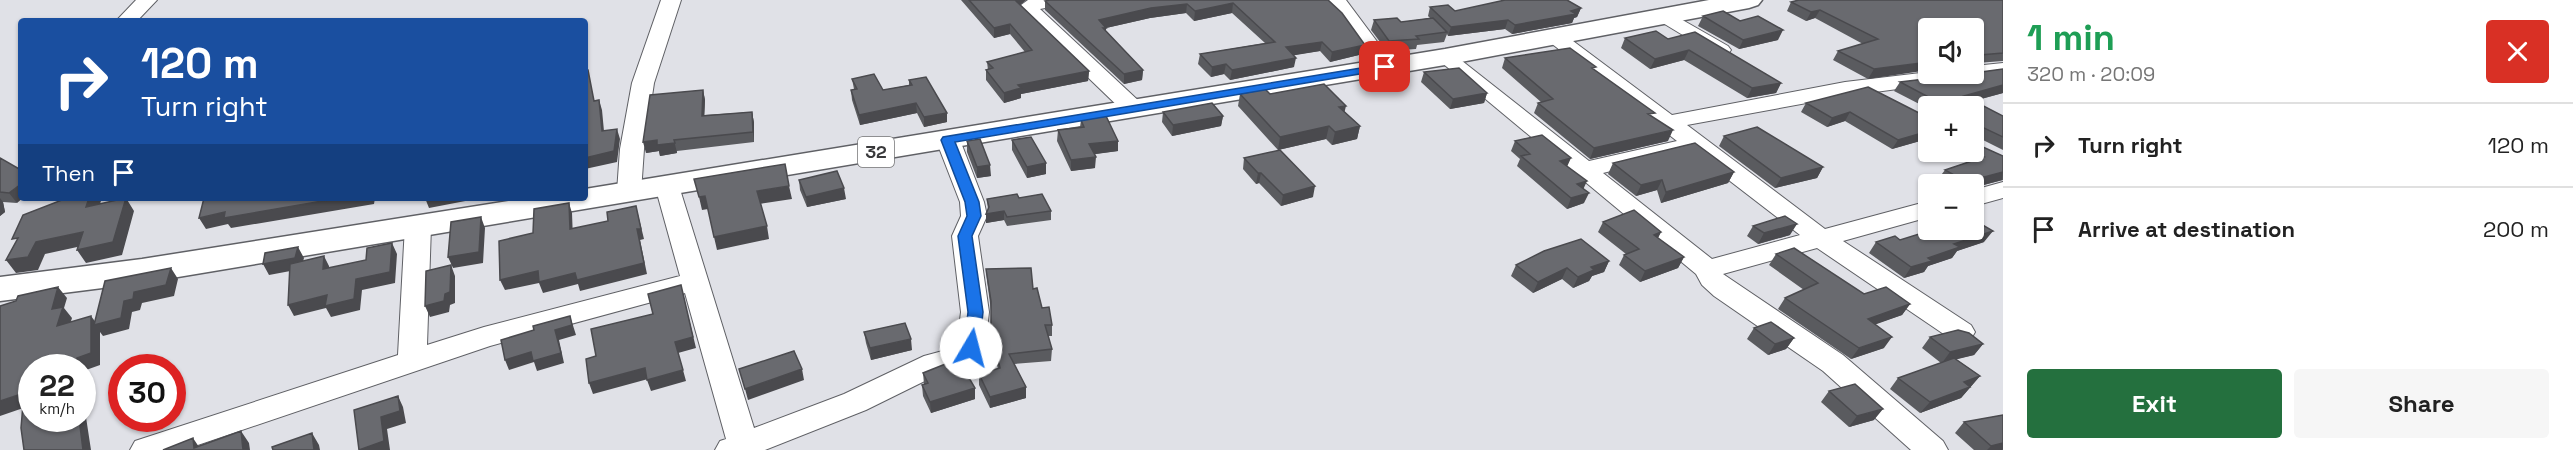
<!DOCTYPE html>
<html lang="en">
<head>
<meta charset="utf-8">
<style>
  body { margin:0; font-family:"Space Grotesk",sans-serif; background:#f6f6f6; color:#222; height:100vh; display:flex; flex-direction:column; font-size:22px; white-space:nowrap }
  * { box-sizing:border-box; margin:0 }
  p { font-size:20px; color:#767676 }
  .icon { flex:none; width:33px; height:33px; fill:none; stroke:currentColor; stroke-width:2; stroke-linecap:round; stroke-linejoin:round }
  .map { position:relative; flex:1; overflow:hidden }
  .sheet { display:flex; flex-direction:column; background:#fff; width:570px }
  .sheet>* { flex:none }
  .guide { position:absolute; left:18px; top:18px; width:570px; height:183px; border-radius:6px; box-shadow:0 2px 4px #0004; background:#1a4fa0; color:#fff; overflow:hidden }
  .controls { position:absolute; left:1918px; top:18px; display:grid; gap:12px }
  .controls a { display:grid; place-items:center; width:66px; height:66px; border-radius:6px; background:#fff; box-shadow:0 2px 4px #0004; font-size:30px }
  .speed { position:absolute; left:18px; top:354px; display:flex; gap:12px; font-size:30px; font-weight:700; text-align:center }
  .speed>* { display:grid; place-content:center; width:78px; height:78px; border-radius:50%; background:#fff; box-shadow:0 2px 4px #0004; line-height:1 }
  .speed small { font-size:15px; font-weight:400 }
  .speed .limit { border:9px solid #d22; background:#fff; color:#111 }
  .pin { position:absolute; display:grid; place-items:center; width:51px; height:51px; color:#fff; margin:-26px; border-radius:12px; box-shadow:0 3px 9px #0006 }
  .me { position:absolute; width:66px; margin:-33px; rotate:8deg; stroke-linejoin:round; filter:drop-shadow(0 0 4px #0008) }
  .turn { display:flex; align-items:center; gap:21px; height:126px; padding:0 24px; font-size:27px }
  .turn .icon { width:78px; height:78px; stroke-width:2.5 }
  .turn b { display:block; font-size:42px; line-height:51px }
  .then { display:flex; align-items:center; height:57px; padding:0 24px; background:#0003; gap:12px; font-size:22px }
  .round { display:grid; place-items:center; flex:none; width:63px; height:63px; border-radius:6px; background:#f6f6f6 }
  .head { display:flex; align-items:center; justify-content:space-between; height:102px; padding:0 24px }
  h1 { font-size:36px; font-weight:800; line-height:45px; color:#1e9e55 }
  .button { display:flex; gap:12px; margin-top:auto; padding:12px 24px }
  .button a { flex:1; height:69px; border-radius:6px; background:#24703e; color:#fff; font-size:24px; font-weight:800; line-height:69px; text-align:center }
  .button a+a { background:#f6f6f6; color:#222 }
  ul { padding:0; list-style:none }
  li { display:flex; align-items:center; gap:18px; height:84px; padding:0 24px; border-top:2px solid #e0e0e0 }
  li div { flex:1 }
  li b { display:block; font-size:22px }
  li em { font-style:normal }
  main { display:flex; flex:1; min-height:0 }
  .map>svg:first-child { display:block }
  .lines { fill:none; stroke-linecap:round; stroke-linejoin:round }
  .minor-casing { stroke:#5f6065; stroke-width:2 }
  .highway-casing { stroke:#5f6065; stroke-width:3 }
  .minor { fill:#fff; fill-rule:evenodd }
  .highway { fill:#fff; fill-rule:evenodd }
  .wall { fill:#5a5b5f }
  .shaded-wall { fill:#4a4a4e }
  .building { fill:#696a6f; stroke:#4a4a4e; stroke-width:1.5 }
  .route { fill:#1a73e8; stroke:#114b97; stroke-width:1.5 }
  .labels { text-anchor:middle; stroke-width:6; stroke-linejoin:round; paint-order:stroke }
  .shield { fill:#fff; stroke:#747476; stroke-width:1.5 }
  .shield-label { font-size:18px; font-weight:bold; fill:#39393b }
</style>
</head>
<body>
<main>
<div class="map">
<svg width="2003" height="450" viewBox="0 0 2003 450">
  <rect width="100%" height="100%" fill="#e0e1e7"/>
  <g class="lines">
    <defs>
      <path id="minor" d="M136 0H157L137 21H116Z
        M661 0H681L654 83 644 149 641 192 638 197 629 200 620 197 617 192 620 149 632 83Z
        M1028 0H1069L1066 4 1040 9 1142 104 1145 109 1142 114H1126L1020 12 1017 8Z
        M1326 0H1346L1396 67 1392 71H1378Z
        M1665 10 1728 46 1731 50 1728 54H1714L1658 20 1655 16 1658 12Z
        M1554 30 1561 32 1672 115 1845 82 1929 72 1974 74V66L2003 63V75L1845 96 1687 125 1825 229 1929 201V217L1843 241 1971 325 1975 332 1971 339 1961 342 1951 339 1817 248 1723 274 1843 355 1943 441 1948 450H1911L1823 371 1714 296 1702 285 1696 274 1435 57 1438 53H1452L1589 161 1677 141 1547 40 1544 36 1547 32ZM1691 151 1800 235 1712 259 1603 173Z
        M948 133 956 135 960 140 984 202 987 216 978 236 989 312 985 348 981 355 970 365 943 372 866 410 765 450H715L720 441 726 439 685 293 490 346 183 450H130L135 441 398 355 405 226 409 220 418 218 427 220 431 226 427 345 484 327 680 276 655 186 658 181 667 178 676 181 679 186 754 428 844 394 924 356 950 349 957 344 961 312 952 236 961 216 960 202 936 140 940 135Z
        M2003 182V198L1974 206V190Z"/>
      <path id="highway" d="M1709 0H1762L1758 5 1749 8 1445 65 142 283 0 301V277L142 259 527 198H585V189L1445 49Z"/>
    </defs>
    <!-- minor casing -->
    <use href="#minor" class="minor-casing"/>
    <!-- highway casing -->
    <use href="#highway" class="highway-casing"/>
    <!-- minor -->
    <use href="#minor" class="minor"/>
    <!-- highway -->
    <use href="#highway" class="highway"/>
  </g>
  <!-- wall -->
  <path class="wall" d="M961 0H1026L1020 5 1089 71 1088 81 1021 94V98L1004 103 986 80V70H988L987 62 1025 52 1010 34 994 38Z
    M1328 0 1363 54 1330 62 1320 51 1293 55 1294 67 1230 80 1224 74 1211 77 1198 64 1200 54 1265 43 1232 13 1194 21 1186 13 1150 18 1106 28V31L1143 70 1142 80 1124 84 1045 10V1Z
    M2003 0V61L1977 63 1974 68V28L1868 79 1833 60 1838 51 1863 44 1815 18 1806 21 1787 11 1791 2Z
    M1430 7 1455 11 1581 8 1577 17 1574 18 1572 23 1512 34 1505 29 1448 36 1447 34 1444 42 1417 45 1416 49 1387 51 1371 30 1374 20 1401 22 1430 18 1428 16Z
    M1703 16 1740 21 1778 40 1739 49 1698 26Z
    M1625 38 1668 39 1781 83 1776 93 1747 98 1684 60 1650 69 1621 48Z
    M1505 58 1595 70 1653 118 1668 141 1590 159 1534 113 1538 103 1541 102 1502 68Z
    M2003 69V93L1974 101 2003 116V150L1979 138 1976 144 2003 156V180L1976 187 1974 184H1947L1938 179 1945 170 1968 162 1950 152H1974V106H1929V109L1894 91 1900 82Z
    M1424 72 1487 93 1484 103 1450 109 1421 82Z
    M852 79 883 90 909 85V80L947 122 924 127 917 113 860 125 852 100 851 90 854 89Z
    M703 90 705 100 704 115 752 112 754 123V142L677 151V153L660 156 659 151 646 153Z
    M1240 94H1270L1345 112 1360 126 1357 139 1332 145 1326 139 1278 150 1238 106Z
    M1806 103 1929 118V140L1927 139 1892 149 1845 121 1827 127 1801 112Z
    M1163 112 1223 116 1221 126 1172 136 1162 122Z
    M1081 120 1118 141V151L1094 154 1095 168 1071 171 1057 141 1058 130 1080 127Z
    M1724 136 1823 167 1817 178 1775 188 1719 146Z
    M1012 140 1046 163V174L1027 178 1012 150Z
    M967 141 991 176 977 178 967 152Z
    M1515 141 1567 166 1584 189V203L1567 209 1517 166 1520 159 1511 151Z
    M0 158 17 203 3 202 5 212 0 216Z
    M1244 158 1313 197 1281 206 1259 183 1256 184 1243 169Z
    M1613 163 1734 172 1728 183 1661 203 1657 190 1636 196 1608 174Z
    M799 180 846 199 807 207 800 190Z
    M1019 198 1051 211V220L1007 226 1004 220 986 223V214L988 210 987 199Z
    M1927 211H1929V228L1919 222Z
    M1603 222 1661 232 1658 238 1684 257 1678 268 1640 282 1619 265 1624 255 1626 254 1598 232Z
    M1753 226 1790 235 1758 244 1747 236Z
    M1900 240 1984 242 1957 251 1952 258 1928 266 1924 272 1904 278 1869 253 1876 242Z
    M1776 254 1864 294 1910 304 1902 315 1875 324 1884 348 1851 359 1778 309 1785 298 1804 290 1769 265Z
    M1609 261 1604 272 1592 276 1589 281 1573 288 1562 279 1533 293 1511 276 1516 265Z
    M986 269 1033 289 1042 308 1052 325V336H1048L1052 349 1051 361 1014 364 1026 387V398L990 408 979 385V374L998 369 991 340V311L987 280Z
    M1754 328 1794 338 1786 349 1768 355 1747 339Z
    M864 332 912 350 871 360 866 343Z
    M1930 337 1983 344 1974 355 1956 359 1980 376 1961 398 1920 413 1890 389 1898 378 1941 363 1922 348Z
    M923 373 975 399 931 413 923 396 922 385 924 384Z
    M1829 391 1874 420 1849 427 1821 402Z
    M2003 415V450H1974L1955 433 1964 422Z"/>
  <!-- shaded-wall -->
  <path class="shaded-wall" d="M1015 0H1026L1015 9Z
    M1233 3 1232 13 1194 21 1195 11Z
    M1187 4 1186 13 1150 18 1106 28 1105 37 1099 20 1151 8Z
    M1581 8 1577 17 1574 18 1572 23 1512 34 1515 25Z
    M1820 10 1815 18 1806 21 1811 12Z
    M1508 20 1505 29 1448 36 1451 27Z
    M1010 24V34L994 38V28Z
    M1783 30 1778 40 1739 49 1743 40Z
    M1322 42 1320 51 1284 57 1286 47Z
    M1365 45 1363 54 1330 62 1332 52Z
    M1689 50 1684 60 1650 69 1655 59Z
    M1296 58 1294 67 1230 80 1232 70Z
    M1929 62V70L1868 79 1874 69Z
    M1226 64 1224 74 1211 77 1212 67Z
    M1143 70 1142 80 1124 84V74Z
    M1089 71 1088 81 1021 94V98L1004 103V93L1018 85Z
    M1781 83 1776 93 1747 98 1752 88Z
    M2003 85V93L1958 105 1964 96Z
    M703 90 705 100 704 126 702 116Z
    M1487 93 1484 103 1450 109 1453 99Z
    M599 100 602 110 605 142 602 131Z
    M916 103 917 113 860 125 859 115Z
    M1346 106 1343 118 1339 107Z
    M752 112 754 123V142L753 132Z
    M1850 112 1845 121 1827 127 1832 118Z
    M947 113V122L924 127V117Z
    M1223 116 1221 126 1172 136 1173 125Z
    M1329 126 1326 139 1278 150 1280 137Z
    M1360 126 1357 139 1332 145 1335 132Z
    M617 129 620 139 617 162 585 169V158Z
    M1673 130 1668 141 1590 159 1594 148Z
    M1929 131V136L1927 139 1892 149 1898 140Z
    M657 140H674L677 153 660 156 659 151 646 153 643 142Z
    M1118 141V151L1089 155V144Z
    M1096 157 1095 168 1071 171V160Z
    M1571 158 1566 169 1560 161Z
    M1046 163V174L1027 178V167Z
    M990 165 991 176 977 178V167Z
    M1823 167 1817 178 1775 188 1781 178Z
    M1734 172 1728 183 1661 203 1666 192Z
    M2003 172 2002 180 1976 187 1974 190V185L1980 178Z
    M1258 173H1261L1259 183 1256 184Z
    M1662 180 1657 190 1636 196 1641 185Z
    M1587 181 1582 192 1577 184Z
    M21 184V198H23L17 203 9 193Z
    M789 186 792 199 759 204 757 191Z
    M1315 186 1313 197 1281 206 1283 195Z
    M844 188 846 199 807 207 806 197Z
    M1589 193 1584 203 1567 209 1571 198Z
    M705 196 708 209 702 210 699 197Z
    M0 198 3 202 5 212 0 216Z
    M89 198H99L101 201 95 219 86 207Z
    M126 198 134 211 122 255 86 263 77 250Z
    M340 198H375L374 204 231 228 228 224 206 229 199 218 225 212Z
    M425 198H481L429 208Z
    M569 203 572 213 573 240 570 229Z
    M636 206 644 239 640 240 647 274 580 291 578 284 543 293 539 283 505 290 500 280 637 229Z
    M1004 211V220L986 223V214Z
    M481 217 485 228 483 263 453 268 448 257Z
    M1797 224 1790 235 1758 244 1764 233Z
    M767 226 769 239 717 250 714 237Z
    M1993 231 1984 242 1957 251 1952 258 1928 266 1924 272 1904 278 1911 267 1954 244Z
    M83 232 91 244 45 254 38 270 16 273 6 260 36 242Z
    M1661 232 1655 243 1654 235Z
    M392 243 397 254 395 283 362 290 360 310 331 317 326 308 294 316 288 305 327 295 356 279Z
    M298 247 304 258 301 269 269 275 263 264Z
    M324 256 329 266V280L323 269Z
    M1684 257 1678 268 1640 282 1645 271Z
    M1609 261 1604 272 1592 276 1589 281 1573 288 1578 277 1591 267Z
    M451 265 455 276V303L450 305 449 312 430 317 425 306 445 294Z
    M171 268 178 279 174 296 142 303 140 310 132 312 129 329 103 336 100 332V365L86 370V387L82 388V368H77V358L91 316 97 324 134 292Z
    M1567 268 1562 279 1533 293 1538 282Z
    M681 285 696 348 678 353 675 342Z
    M58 287 67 298 64 308 72 318 66 337 57 326 52 309Z
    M1910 304 1902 315 1860 330 1868 319Z
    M570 316 576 335 559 340 564 363 537 371 534 362 509 370 505 360 555 330Z
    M1892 337 1884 348 1851 359 1859 348Z
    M1794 338 1786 349 1768 355 1775 344Z
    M911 339 912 350 871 360 870 348Z
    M1983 344 1974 355 1942 363 1950 352Z
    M645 368 648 379 593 394 589 383Z
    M802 369 804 380 748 400 745 389Z
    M683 370 686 381 651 391 647 380Z
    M1980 376 1961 398 1920 413 1930 402 1964 382Z
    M1026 387V398L990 408V397Z
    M975 388V399L931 413 930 402Z
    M82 391 91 450H83L79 418H82Z
    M24 393 32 405 0 416V401Z
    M398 396 403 407 406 423 387 429 390 450H360L381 417Z
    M1883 409 1874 420 1849 427 1857 416Z
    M241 431 249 443 250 450H243Z
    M312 433 319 445 320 450H314Z
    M193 438 201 450 194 448Z
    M2003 443V449L2002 450H1987L1991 446Z"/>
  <!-- building -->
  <path class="building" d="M969 0H1015L1089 71 1018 85 1021 88 1004 93 986 70 993 68 987 62 1032 50 1010 24 994 28Z
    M1050 0H1328L1342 13 1365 45 1332 52 1322 42 1286 47 1296 58 1232 70 1226 64 1212 67 1200 54 1275 42 1233 3 1195 11 1187 4 1151 8 1099 20 1106 28H1103L1143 70 1124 74 1045 1Z
    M1505 0H1567L1581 8 1571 11 1576 14 1515 25 1508 20 1451 27 1430 7 1448 5 1455 11Z
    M1799 0H2003V53L1980 55 1978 63 1974 62V28H1929V62L1874 69 1838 51 1878 39 1820 10 1811 12 1791 2Z
    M1723 11 1740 21 1758 16 1783 30 1743 40 1703 16Z
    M1397 18 1401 22 1433 18 1447 32 1416 36 1419 39 1389 41 1374 20Z
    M1656 31 1668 39 1695 32 1781 83 1752 88 1689 50 1655 59 1625 38Z
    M1570 48 1596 67 1592 68 1655 113 1648 114 1673 130 1594 148 1538 103 1553 99 1505 58Z
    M1459 68 1487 93 1453 99 1424 72Z
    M2003 69V85L1964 96 2003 116V137L1980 126 1978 140 1974 143V106H1936V101L1900 82 1967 74H1974V73Z
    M585 70H588L594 101 599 100 602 131 617 129 614 151 585 158Z
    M874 74 883 90 912 85 909 80 926 77 947 113 924 117 916 103 859 115 851 90 857 89 852 79Z
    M1324 84 1346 106 1339 107 1360 126 1335 132 1329 126 1280 137 1240 94 1265 89 1270 94Z
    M1868 87 1929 118V131L1898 140 1850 112 1832 118 1806 103Z
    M703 90 702 116 752 112 753 132 674 140 675 143 657 145V140L643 142 650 95Z
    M1212 103 1223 116 1173 125 1163 112Z
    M1106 116 1118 141 1089 144 1096 157 1071 160 1058 130 1084 127 1081 120Z
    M1757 127 1823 167 1781 178 1724 136Z
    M1542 135 1571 158 1560 161 1587 181 1577 184 1589 193 1571 198 1521 156 1530 154 1515 141Z
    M1031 137 1046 163 1027 167 1012 140Z
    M980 139 990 165 977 167 967 141Z
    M1695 143 1734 172 1666 192 1662 180 1641 185 1613 163Z
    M1974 143 2003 156V172L1980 178 1979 183 1974 185 1970 184 1945 170 1984 157 1973 152Z
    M1280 150 1315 186 1283 195 1261 173H1258L1244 158Z
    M0 158 21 170V184L9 193 0 192Z
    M785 164 789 186 757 191 767 226 714 237 705 196 699 197 694 179Z
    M837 171 844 188 806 197 799 180Z
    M1017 194 1019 198 1042 194 1051 211 1007 217 1004 211 986 214 989 207 987 199Z
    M67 198H89L86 207 126 198 113 242 77 250 83 232 36 242 28 257 6 260 18 238 12 239 23 215Z
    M204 198H340L224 218 225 212 199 218Z
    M569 203 570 229 608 221 607 212 636 206 641 229H637L644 263 577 280 575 273 539 282 538 271 500 280 499 241 533 233 534 209Z
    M1634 210 1661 232 1654 235 1684 257 1645 271 1624 255 1639 249 1603 222Z
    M1785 216 1797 224 1764 233 1753 226Z
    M481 217 479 252 448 257 451 222Z
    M1974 220 1993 231 1954 244 1960 247 1928 258 1932 261 1911 267 1876 242 1895 236 1900 240 1932 230H1974Z
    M1581 239 1609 261 1591 267 1594 270 1578 277 1567 268 1538 282 1516 265 1544 251Z
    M392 243 390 272 356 279 354 299 325 306 327 295 288 305 290 264 324 256 323 269 366 260 367 248Z
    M298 247 295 258 263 264 265 253Z
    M1794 248 1864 294 1886 287 1910 304 1868 319 1892 337 1859 348 1785 298 1818 283 1776 254Z
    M451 265 450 292 445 294 444 301 425 306 426 271Z
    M171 268 166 285 134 292 133 299 124 301 121 318 94 325 105 281Z
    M1031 268 1033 289 1037 288 1042 308 1049 307 1052 325H1045L1052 349 1009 354 1026 387 990 397 979 374 1000 368 991 329V301L986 269Z
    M681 285 693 337 675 342 683 370 647 380 645 368 589 383 586 359 596 356 591 329 653 314 648 294Z
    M58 287 52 309 63 307 57 326 91 316V353L77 358V368H32V418H79L83 450H24L21 428 24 393 0 401V306L16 301 18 296Z
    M570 316 572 325 555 330 561 353 533 361 531 352 505 360 501 340 534 330 533 326Z
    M1771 322 1794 338 1775 344 1754 328Z
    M905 323 911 339 870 348 864 332Z
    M1958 330 1969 333 1983 344 1950 352 1930 337Z
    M794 351 802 369 745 389 739 369Z
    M1954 358 1980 376 1964 382 1970 387 1930 402 1898 378Z
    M958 359 975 388 930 402 922 385 928 383 923 373Z
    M1855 384 1883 409 1857 416 1829 391Z
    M398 396 400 411 381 417 384 441 359 450 354 410Z
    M2003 415V443L1991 446 1964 422Z
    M241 431 243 450H163L193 438 194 448Z
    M312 433 314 450H273L272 447Z"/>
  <!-- route -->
  <path class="route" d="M1385 64H1389V69L955 142 979 202 981 216 972 236 983 312 979 348 971 353 966 352 964 348 968 312 958 236 967 216 965 202 941 140 943 137Z"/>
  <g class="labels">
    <!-- shield labels -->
    <rect class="shield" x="858" y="137" width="36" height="30" rx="4.5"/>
    <g class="shield-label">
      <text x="876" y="158">32</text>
    </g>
  </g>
</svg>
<div class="controls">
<a><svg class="icon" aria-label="sound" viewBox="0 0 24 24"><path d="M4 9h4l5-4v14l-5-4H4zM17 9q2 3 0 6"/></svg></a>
<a>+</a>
<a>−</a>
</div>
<div class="speed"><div>22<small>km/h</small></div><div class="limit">30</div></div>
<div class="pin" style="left:1385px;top:67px;background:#d93025"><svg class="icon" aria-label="arrive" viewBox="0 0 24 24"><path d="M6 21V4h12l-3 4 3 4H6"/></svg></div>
<svg class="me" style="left:971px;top:348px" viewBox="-20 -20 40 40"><circle r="19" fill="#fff"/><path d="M0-13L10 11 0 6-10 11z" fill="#1a73e8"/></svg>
<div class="guide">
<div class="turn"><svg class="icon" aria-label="right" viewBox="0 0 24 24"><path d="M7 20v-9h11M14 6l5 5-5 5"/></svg><div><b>120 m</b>Turn right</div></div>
<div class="then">Then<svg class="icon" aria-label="arrive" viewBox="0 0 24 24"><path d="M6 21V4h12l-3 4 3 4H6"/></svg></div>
</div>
</div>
<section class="sheet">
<div class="head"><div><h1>1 min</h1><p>320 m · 20:09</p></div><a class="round" style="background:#d93025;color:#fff"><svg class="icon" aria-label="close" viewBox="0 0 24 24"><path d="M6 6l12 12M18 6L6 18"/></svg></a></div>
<ul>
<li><svg class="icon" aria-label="right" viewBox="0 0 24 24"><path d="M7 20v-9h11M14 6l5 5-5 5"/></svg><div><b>Turn right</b></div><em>120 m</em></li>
<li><svg class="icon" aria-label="arrive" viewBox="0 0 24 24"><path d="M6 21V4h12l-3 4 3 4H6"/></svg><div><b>Arrive at destination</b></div><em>200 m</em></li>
</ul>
<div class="button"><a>Exit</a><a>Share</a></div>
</section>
</main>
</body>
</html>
